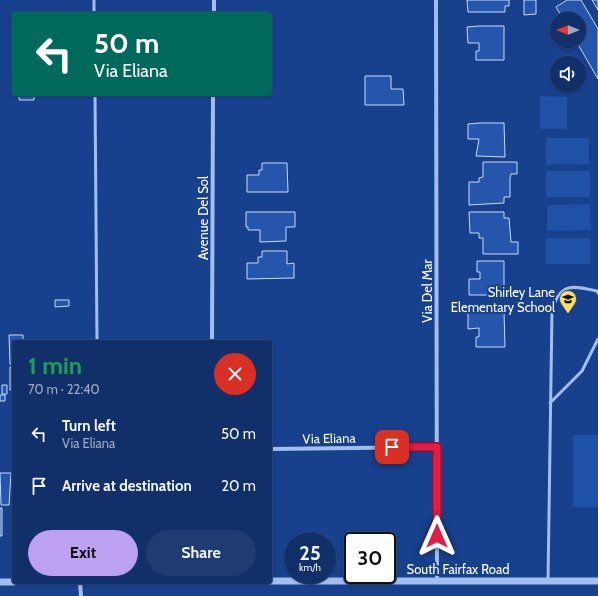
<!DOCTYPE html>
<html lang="en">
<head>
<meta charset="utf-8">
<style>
  body { margin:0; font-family:Cabin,sans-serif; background:#1e3c72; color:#f1f3f6; height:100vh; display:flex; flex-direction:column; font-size:15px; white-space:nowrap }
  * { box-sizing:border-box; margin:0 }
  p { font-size:13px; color:#9ca9c1 }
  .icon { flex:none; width:22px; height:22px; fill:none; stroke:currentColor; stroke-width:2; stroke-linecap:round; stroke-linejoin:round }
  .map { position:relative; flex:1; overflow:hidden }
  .sheet { position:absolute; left:12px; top:340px; width:260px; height:244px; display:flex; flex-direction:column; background:#11306a; border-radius:4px; box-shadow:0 1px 3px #0004,0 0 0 1px #304b7e }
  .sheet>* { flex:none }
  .banner { position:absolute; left:12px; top:12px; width:260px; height:84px; border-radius:4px; box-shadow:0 1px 3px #0004,0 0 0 1px #304b7e; background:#00695c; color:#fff; overflow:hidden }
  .needle { width:26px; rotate:270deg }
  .controls { position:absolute; left:550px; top:12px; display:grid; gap:8px }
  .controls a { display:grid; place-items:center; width:36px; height:36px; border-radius:50%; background:#11306a; box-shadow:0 1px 3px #0004,0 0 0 1px #304b7e; font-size:20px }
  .speed { position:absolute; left:284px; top:532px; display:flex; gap:8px; font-size:20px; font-weight:700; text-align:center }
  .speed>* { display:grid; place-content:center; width:52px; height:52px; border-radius:50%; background:#11306a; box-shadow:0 1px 3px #0004,0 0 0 1px #304b7e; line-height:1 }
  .speed small { font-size:10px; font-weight:400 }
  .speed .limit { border:2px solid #111; border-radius:6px; background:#fff; color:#111 }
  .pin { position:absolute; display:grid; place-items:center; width:34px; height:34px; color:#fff; margin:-17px; border-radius:8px; box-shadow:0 2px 6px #0006 }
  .me { position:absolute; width:44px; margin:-22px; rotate:0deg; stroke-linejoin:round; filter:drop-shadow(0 0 3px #0008) }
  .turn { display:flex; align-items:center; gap:14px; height:84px; padding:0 16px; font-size:18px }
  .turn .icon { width:52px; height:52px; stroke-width:2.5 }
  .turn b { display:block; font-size:28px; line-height:34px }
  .round { display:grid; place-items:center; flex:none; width:42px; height:42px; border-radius:21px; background:#1e3c72 }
  .overview { display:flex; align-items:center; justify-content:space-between; height:68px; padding:0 16px }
  h1 { font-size:24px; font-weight:700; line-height:30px; color:#1e9e55 }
  .button { display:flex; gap:8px; margin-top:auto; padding:8px 16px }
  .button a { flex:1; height:46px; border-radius:24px; background:#bca0f2; color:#111; font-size:16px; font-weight:700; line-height:46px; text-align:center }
  .button a+a { background:#1e3c72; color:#f1f3f6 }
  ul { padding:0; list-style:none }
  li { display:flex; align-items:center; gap:12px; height:52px; padding:0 16px }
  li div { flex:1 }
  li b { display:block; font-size:15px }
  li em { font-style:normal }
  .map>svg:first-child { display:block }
  .green { fill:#1f51a7 }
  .building { fill:#2556ac; stroke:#c8dbfb }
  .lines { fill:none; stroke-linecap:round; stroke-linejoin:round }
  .service { stroke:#a2beef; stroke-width:3 }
  .minor { stroke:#a2beef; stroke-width:4 }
  .tertiary { stroke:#a2beef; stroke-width:7 }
  .route-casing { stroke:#92132f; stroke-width:10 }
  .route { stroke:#e11d48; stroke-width:7 }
  .labels { text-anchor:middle; stroke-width:4; stroke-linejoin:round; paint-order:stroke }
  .street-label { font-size:13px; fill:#fff; stroke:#17408d }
  .poi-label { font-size:13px; fill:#fff; stroke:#17408d; text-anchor:end }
</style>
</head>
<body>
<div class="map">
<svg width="598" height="596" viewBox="0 0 598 596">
  <rect width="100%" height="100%" fill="#17408d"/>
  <!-- green -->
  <path class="green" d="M540 96 567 97V129H540Z
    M546 138H589V164L546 165Z
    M546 171H590V197H546Z
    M590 204 591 230 547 231V205Z
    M546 238H590V264H546Z
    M573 435H598V507H573Z"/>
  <!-- building -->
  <path class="building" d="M467 0H509V6H505V12H468Z
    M524 0H536V14L524 15Z
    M567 0H581L598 29V79L576 41H579V19H563L556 7Z
    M592 0H598V10Z
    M479 26H504V60H476V51H479V43H468L467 27Z
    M365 76H391V89H403L404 105H365Z
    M19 94H34V100H19Z
    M479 123H504L505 157 476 156 479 139H468V124Z
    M483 162H517V174H511L510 178V197H504V203L469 205V182H479V178L483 177Z
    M262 163H287L288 192H247V175H259V170H262Z
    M246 212H295V227H286V241L260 242V230H248V227H246Z
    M469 212H504V218H509L511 242H518V254H483V238H479V233H470Z
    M262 251H287V264L294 263V278L247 279V263H258V257H262Z
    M477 261H504V295H469V279H480V272H477Z
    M55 300H69V306L55 307Z
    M479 312H504L505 347H476V337H479V328L468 329V313Z
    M9 335H23V342H14V364H10Z
    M10 367H14V390H10Z
    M2 385H7V394H2Z
    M0 395H5V401H0Z
    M0 473H11L9 505H1Z
    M0 508H2V536H0Z"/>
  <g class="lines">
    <!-- service -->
    <path class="service" d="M94 0V14
      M95 94 97 342
      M550 403 582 371 598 339
      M548 581 552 310C560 283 572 285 597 291L598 293"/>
    <!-- minor -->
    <path class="minor" d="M436 0 437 581
      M214 14V0
      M212 342 213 94
      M270 449 437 447
      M80 582 81 596"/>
    <!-- tertiary -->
    <path class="tertiary" d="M270 581H598
      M0 582H14"/>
  </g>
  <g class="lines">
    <defs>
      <path id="route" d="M392 447H437V536"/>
    </defs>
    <!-- route casing -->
    <use href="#route" class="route-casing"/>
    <!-- route -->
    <use href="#route" class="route"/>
  </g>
  <!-- icons -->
  <defs>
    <symbol id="school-pin" viewBox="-11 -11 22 30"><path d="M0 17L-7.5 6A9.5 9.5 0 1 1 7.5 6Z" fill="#ffde60" stroke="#17408d"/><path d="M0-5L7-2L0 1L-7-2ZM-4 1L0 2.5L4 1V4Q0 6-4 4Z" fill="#111"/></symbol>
  </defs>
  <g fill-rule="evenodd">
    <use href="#school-pin" x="558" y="289" width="20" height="27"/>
  </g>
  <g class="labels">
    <!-- street labels -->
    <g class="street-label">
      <text transform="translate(203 218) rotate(-90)" y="5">Avenue Del Sol</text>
      <text transform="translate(427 291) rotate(-90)" y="5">Via Del Mar</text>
      <text transform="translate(329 438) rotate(-1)" y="5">Via Eliana</text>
      <text x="458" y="574">South Fairfax Road</text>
    </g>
    <!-- poi labels -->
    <g class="poi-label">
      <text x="555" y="297">Shirley Lane<tspan x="555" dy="15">Elementary School</tspan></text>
    </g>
  </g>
</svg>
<div class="controls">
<a><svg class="needle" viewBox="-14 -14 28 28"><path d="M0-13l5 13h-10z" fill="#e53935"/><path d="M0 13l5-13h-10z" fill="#9ca9c1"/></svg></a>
<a><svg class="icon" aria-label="sound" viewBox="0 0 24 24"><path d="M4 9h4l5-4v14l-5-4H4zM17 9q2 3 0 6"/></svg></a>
</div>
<div class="speed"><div>25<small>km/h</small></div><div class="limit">30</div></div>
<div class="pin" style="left:392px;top:447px;background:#d93025"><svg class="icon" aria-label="arrive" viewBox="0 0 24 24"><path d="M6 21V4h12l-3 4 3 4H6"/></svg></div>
<svg class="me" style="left:437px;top:536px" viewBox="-20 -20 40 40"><path d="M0-17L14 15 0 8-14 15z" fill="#e11d48" stroke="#fff" stroke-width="4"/></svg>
<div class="banner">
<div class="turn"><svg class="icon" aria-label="left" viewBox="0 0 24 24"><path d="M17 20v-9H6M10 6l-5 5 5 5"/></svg><div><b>50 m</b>Via Eliana</div></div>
</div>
<section class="sheet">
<div class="overview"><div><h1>1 min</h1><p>70 m · 22:40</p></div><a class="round" style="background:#d93025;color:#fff"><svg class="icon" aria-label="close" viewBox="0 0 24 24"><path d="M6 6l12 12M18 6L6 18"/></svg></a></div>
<ul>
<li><svg class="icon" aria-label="left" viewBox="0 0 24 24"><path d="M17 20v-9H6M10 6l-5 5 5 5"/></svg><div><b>Turn left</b><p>Via Eliana</p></div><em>50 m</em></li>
<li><svg class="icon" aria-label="arrive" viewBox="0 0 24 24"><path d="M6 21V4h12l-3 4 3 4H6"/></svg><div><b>Arrive at destination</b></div><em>20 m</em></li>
</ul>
<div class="button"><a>Exit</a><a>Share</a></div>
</section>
</div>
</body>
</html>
